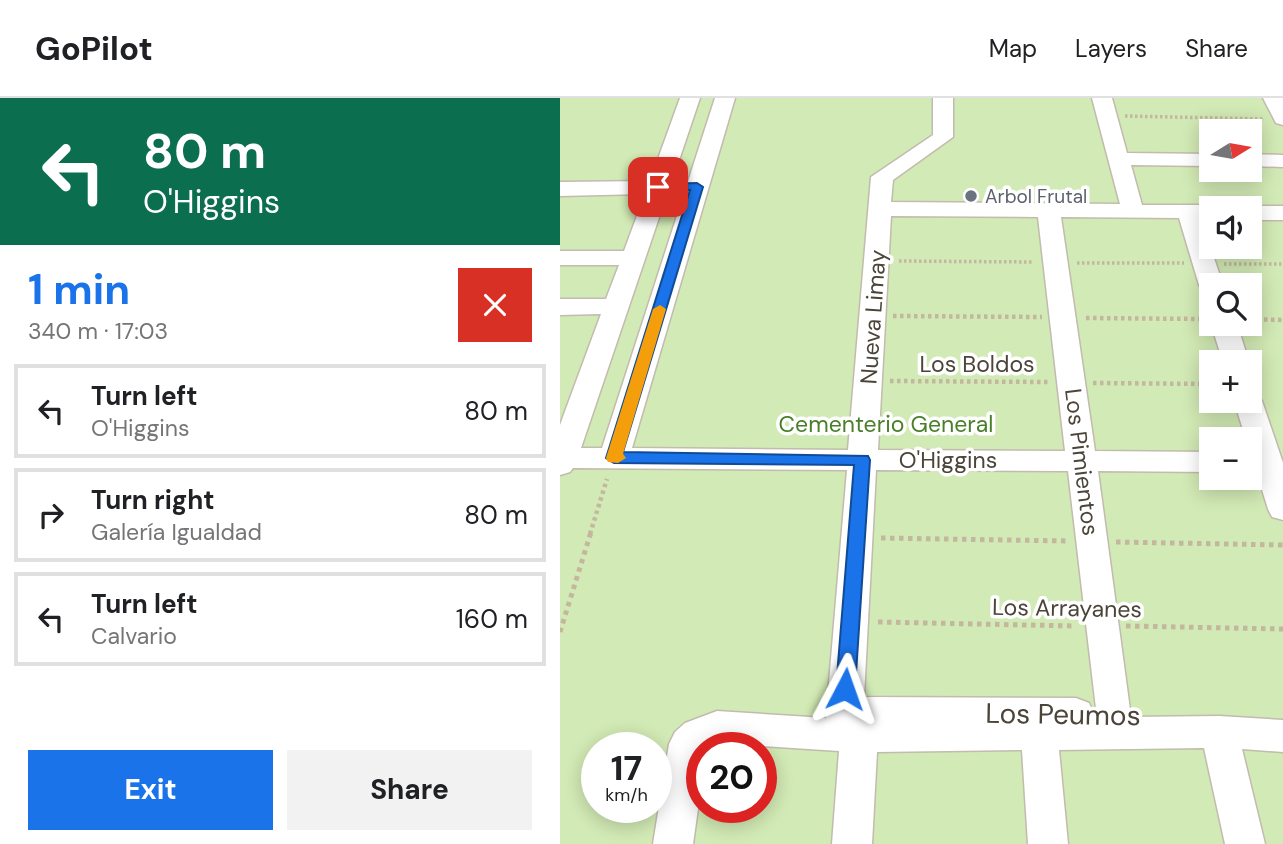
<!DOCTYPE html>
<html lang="en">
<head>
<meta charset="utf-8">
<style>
  body { margin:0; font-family:"DM Sans",sans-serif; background:#f2f2f2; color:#202124; height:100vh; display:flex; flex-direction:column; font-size:26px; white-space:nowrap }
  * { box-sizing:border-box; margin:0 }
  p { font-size:23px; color:#757577 }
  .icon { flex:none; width:38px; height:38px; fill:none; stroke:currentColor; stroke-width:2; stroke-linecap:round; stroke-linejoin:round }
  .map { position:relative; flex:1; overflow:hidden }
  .side { display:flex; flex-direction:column; background:#fff; width:560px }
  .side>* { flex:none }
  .top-card { background:#0b6e4f; color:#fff; overflow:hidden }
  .needle { width:46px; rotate:79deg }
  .fabs { position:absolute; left:639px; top:21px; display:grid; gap:14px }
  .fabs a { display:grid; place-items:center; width:63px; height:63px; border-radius:0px; background:#fff; box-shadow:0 4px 18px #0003; font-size:35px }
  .speed { position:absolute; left:21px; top:634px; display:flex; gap:14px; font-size:35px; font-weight:700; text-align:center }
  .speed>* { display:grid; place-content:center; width:91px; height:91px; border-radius:50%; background:#fff; box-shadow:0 4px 18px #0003; line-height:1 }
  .speed small { font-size:18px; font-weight:400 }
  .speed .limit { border:10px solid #d22; background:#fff; color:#111 }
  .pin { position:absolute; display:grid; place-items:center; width:60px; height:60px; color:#fff; margin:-30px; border-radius:14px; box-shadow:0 4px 10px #0006 }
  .me { position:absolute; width:77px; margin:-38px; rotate:4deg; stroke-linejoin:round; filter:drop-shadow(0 0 5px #0008) }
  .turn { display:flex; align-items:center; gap:24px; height:147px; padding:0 28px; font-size:32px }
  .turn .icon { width:91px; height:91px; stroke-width:2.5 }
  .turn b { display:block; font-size:49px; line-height:60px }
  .round { display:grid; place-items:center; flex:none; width:74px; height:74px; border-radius:0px; background:#f2f2f2 }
  .headline { display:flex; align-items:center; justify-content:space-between; height:119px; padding:0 28px }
  h1 { font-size:42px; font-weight:700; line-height:52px; color:#1a73e8 }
  .cta { display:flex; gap:14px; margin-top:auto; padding:14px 28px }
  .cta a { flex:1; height:80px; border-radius:0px; background:#1a73e8; color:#fff; font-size:28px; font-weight:700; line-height:80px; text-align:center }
  .cta a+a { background:#f2f2f2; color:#202124 }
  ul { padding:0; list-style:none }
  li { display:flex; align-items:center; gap:21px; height:94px; margin:0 14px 10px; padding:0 14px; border:4px solid #e0e0e0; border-radius:0px }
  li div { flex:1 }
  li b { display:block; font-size:26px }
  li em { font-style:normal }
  header { display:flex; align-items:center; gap:42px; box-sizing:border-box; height:98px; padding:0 35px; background:#fff; border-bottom:2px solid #e0e0e0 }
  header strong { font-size:33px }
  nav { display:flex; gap:38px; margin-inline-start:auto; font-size:24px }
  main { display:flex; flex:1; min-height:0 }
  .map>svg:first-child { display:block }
  .green { fill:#d2eab5; fill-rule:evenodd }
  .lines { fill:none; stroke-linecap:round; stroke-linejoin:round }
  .minor-casing { stroke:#c2bbae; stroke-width:3 }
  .path-far2 { stroke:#c4b79f; stroke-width:3.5; stroke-dasharray:2.5 2.5; stroke-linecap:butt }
  .path-far1 { stroke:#c4b79f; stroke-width:4.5; stroke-dasharray:3.5 3.5; stroke-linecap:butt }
  .path { stroke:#c4b79f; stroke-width:5; stroke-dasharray:4.5 4.5; stroke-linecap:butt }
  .minor { fill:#fff; fill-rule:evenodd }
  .route { fill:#1a73e8; stroke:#114b97; stroke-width:2 }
  .slow { fill:#f59e0b }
  .worship-dot { fill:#6b7280; stroke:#fff; stroke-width:2.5 }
  .labels { text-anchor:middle; stroke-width:7; stroke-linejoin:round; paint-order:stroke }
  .far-worship-label { font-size:19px; fill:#5b616d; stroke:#fff; text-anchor:start }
  .street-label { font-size:23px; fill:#4b4439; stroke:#fff }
  .park-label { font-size:23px; fill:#4a7f2a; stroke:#fff }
  .near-street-label { font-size:28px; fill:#4b4439; stroke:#fff }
</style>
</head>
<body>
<header>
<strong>GoPilot</strong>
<nav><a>Map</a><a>Layers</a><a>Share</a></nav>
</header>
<main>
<section class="side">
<div class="top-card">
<div class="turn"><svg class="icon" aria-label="left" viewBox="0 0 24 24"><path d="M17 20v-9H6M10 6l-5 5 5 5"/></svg><div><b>80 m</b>O'Higgins</div></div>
</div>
<div class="headline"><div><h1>1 min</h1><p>340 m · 17:03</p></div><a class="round" style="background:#d93025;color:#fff"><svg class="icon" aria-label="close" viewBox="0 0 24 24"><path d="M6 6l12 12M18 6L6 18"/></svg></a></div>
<ul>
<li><svg class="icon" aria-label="left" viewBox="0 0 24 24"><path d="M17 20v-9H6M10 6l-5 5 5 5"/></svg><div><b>Turn left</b><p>O'Higgins</p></div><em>80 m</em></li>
<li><svg class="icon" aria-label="right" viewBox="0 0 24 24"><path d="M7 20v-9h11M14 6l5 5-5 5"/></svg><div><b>Turn right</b><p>Galería Igualdad</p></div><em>80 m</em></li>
<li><svg class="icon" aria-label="left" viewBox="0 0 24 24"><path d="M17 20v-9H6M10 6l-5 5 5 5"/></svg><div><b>Turn left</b><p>Calvario</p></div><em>160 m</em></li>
</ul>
<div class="cta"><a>Exit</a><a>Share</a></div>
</section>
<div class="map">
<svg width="723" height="746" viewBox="0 0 723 746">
  <rect width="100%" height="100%" fill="#f6f3ec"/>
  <!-- green -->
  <path class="green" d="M0 0H723V746H0ZM651 33H690V72H651ZM651 110H690V149H651ZM651 187H690V226H651ZM651 264H690V303H651ZM651 341H690V380H651ZM37 649H96V709H37ZM142 649H201V709H142Z"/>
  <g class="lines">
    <defs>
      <path id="minor" d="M120 0H140L112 83 123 84 126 89 123 94 107 96 21 350H42L155 0H175L72 350 288 352 311 79 373 37V0H393V39L333 82 331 104 560 106 532 0H552L567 55 651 56V68L571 67 582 107H651L660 110H651V121H641L663 187H651V194L642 192 639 187 619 120 501 119 535 353 651 354V374L538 373 571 619 659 618 723 622V654L682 651 705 746H665L644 650 499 652 508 746H468L462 652 317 654 312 746H272L279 653 158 645 142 649V682L133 746H93L109 646 115 634 125 625 157 613 266 620 287 372 13 370 10 374 0 377V327L41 216 0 217V201H46L59 167H0V153H64L85 96 0 98V84L90 83ZM331 118 478 119 505 353 318 352ZM316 372 508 373 537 619H533L534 616 529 605 516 600 304 599Z
        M703 0H723V27L716 25Z
        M690 56 723 57V69L690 68Z
        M690 108H723V122H690V110H682Z
        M651 226H677L689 264H663Z
        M690 294 698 297 702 303 723 365V422L712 419 708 411 690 353V341H686L674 303H690Z"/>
    </defs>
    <!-- minor casing -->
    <use href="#minor" class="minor-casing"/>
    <!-- path-far2 -->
    <path class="path-far2" d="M565 18 703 21
      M339 163 474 164
      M517 165H624
      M664 166H723"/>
    <!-- path-far1 -->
    <path class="path-far1" d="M333 218 482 219
      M526 220 643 221
      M690 221 723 222
      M330 283 489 284
      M533 285 651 286
      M30 436 47 381"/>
    <!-- path -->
    <path class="path" d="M321 440 509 443
      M556 444 723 447
      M318 524 516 528
      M566 528 723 531
      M0 534 31 434"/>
    <!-- minor -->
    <use href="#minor" class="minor"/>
  </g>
  <!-- route -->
  <path class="route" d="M137 85 143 89 63 354 308 358 310 362 295 591 292 597 285 599 278 597 276 591 294 367 54 365 46 360 130 92 98 93 92 89 98 86Z"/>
  <!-- slow -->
  <path class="slow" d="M100 207 106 211 63 356 66 360 58 365 48 364 46 360 93 211Z"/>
  <!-- markers -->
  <circle class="worship-dot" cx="411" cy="98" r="7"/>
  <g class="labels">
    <!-- far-worship labels -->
    <g class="far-worship-label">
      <text x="425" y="105">Arbol Frutal</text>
    </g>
    <!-- street labels -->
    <g class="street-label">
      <text transform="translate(313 219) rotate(-86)" y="8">Nueva Limay</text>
      <text x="417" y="274">Los Boldos</text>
      <text x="388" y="370">O'Higgins</text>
      <text transform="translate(522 364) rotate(83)" y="8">Los Pimientos</text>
      <text transform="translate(507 510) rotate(1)" y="8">Los Arrayanes</text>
    </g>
    <!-- park labels -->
    <g class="park-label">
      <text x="326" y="334">Cementerio General</text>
    </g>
    <!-- near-street labels -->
    <g class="near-street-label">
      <text transform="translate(503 616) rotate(1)" y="10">Los Peumos</text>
    </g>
  </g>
</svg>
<div class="fabs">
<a><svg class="needle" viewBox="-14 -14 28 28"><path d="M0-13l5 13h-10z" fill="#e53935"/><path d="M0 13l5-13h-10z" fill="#757577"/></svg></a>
<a><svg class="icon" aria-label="sound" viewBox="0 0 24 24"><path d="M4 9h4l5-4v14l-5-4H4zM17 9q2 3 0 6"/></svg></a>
<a><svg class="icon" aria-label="search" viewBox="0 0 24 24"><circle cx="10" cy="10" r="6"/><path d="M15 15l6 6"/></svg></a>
<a>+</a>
<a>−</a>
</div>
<div class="speed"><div>17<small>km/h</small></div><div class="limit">20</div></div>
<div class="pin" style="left:98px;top:89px;background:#d93025"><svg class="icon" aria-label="arrive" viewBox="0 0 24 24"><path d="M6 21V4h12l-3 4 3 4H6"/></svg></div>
<svg class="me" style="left:285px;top:591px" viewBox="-20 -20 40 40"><path d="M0-17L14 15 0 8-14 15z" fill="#1a73e8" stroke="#fff" stroke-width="4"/></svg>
</div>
</main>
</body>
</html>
